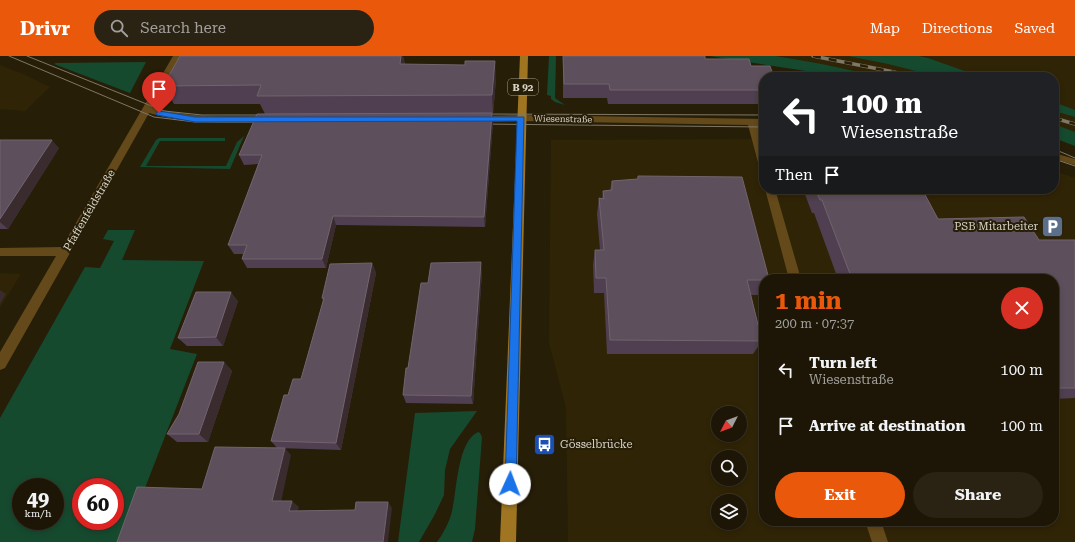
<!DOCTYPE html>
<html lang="en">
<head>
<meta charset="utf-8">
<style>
  body { margin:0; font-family:"Roboto Serif",serif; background:#2a2314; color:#f1f3f6; height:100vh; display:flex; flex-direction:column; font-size:15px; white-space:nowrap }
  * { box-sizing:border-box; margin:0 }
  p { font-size:13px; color:#a09f9b }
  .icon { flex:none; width:22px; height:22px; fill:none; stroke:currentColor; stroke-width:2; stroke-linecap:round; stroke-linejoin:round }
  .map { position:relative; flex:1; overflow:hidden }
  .drawer { position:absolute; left:759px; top:218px; width:300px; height:252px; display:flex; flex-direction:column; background:#1d1606; border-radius:16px; box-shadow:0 2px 6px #0003,0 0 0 1px #3b3528 }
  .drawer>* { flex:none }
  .top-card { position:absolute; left:759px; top:16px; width:300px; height:122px; border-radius:16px; box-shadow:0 2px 6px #0003,0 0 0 1px #3b3528; background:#202124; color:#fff; overflow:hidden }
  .needle { width:26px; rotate:228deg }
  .fabs { position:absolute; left:711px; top:350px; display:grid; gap:8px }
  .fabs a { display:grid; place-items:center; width:36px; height:36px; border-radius:50%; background:#1d1606; box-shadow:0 2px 6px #0003,0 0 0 1px #3b3528; font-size:20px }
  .speed { position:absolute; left:12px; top:422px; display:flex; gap:8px; font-size:20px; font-weight:700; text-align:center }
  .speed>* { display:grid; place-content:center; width:52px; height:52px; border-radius:50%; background:#1d1606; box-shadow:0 2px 6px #0003,0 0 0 1px #3b3528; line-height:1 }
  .speed small { font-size:10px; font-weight:400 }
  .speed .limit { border:6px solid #d22; background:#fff; color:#111 }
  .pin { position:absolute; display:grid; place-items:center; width:34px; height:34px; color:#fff; margin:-41px -17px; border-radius:50% 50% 50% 0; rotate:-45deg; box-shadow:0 0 4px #0007 }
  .pin .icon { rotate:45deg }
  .me { position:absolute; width:44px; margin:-22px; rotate:2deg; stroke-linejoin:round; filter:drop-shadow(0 0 3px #0008) }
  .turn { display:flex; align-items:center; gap:14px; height:84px; padding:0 16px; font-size:18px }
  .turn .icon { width:52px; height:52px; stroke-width:2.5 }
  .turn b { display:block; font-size:28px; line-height:34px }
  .then { display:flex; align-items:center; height:38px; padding:0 16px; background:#0003; gap:8px; font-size:15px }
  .round { display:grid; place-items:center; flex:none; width:42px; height:42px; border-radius:21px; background:#2a2314 }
  .overview { display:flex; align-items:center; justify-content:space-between; height:68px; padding:0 16px }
  h1 { font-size:24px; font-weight:700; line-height:30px; color:#ea580c }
  .action { display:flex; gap:8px; margin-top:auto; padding:8px 16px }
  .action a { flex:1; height:46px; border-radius:24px; background:#ea580c; color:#fff; font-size:16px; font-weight:700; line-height:46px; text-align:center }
  .action a+a { background:#2a2314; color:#f1f3f6 }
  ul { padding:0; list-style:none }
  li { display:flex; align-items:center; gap:12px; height:56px; padding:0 16px }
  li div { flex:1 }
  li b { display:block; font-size:15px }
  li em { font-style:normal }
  header { display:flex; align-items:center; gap:24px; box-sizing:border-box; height:56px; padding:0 20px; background:#ea580c; color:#fff }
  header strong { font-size:19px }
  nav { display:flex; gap:22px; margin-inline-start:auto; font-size:14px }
  .search { width:280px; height:36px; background:#2a2314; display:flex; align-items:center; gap:10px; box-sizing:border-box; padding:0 14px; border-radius:22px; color:#a09f9b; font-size:15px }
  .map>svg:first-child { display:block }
  .built { fill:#302406; fill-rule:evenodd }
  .green { fill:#164a2f; fill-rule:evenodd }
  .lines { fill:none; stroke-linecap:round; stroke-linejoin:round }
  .street { fill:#64491a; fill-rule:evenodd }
  .primary { fill:#a07522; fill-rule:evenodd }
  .tram { stroke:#7f7866; stroke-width:1 }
  .rail-casing { stroke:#7f7866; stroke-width:3.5 }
  .rail { stroke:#271e08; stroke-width:2.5; stroke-dasharray:8; stroke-linecap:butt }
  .wall { fill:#4f3f50 }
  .shaded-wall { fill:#392b2e }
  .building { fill:#5e4f5c; stroke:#71646d }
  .route { fill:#1a73e8; stroke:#114b97 }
  .labels { text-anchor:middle; stroke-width:4; stroke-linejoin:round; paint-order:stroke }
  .far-street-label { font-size:9px; fill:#d8d3c5; stroke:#271e08 }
  .shield { fill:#271e08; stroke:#a39d8c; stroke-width:1 }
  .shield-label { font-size:10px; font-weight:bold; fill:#d8d3c5 }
  .street-label { font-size:11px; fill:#d8d3c5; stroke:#271e08 }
  .poi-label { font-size:11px; fill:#d8d3c5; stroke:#271e08; text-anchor:end }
</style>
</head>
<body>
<header>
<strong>Drivr</strong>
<div class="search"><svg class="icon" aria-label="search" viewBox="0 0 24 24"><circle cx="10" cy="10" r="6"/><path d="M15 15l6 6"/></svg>Search here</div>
<nav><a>Map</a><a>Directions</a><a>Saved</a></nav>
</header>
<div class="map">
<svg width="1075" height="486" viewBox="0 0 1075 486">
  <rect width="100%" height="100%" fill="#271e08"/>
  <!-- built -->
  <path class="built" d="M776 0H848L888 8 939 21H882L822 8Z
    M919 0H1075V54L1054 46V21H982L928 2Z
    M0 9 23 18 50 31 25 55 0 53Z
    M1054 55 1075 61V76L1054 68Z
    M764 83V133H1054V115L1075 122V486H568L566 352 549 287 551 84ZM764 223H1054V465H764ZM718 357H740V379H718ZM718 401H740V423H718ZM718 445H740V467H718Z
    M0 217 21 218 0 252Z"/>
  <!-- green -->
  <path class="green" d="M549 0H556L555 42 565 49 555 46 551 43V40L547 39Z
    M709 0H776L822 8 882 21H845Z
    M848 0H919L928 2 982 21H939L888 8Z
    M146 6 130 37 54 8 56 7Z
    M1054 46 1075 54V61L1054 55Z
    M1054 68 1075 76V90L1054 82Z
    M244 80 230 113 140 111 156 84 159 82H225V85H160L146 110H226L237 86Z
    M108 174H135L122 204 204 205 170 293 197 298 124 486H0V362L85 211 100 212 114 185 103 183ZM21 431H55V465H21ZM81 431H115V465H81Z
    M477 355 450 393 445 414 444 439 435 458 419 486H398L415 357Z
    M478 376 480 377 482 381 475 473 472 486H437C443 478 450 465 452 455 457 435 457 386 478 376Z"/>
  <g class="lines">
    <!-- street -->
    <path class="street" d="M173 0H181L152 51C191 63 231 60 271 60L276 63 271 66C230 67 189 69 149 57L5 312 0 314V296L56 200H0V192L62 191Z
      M521 59 764 63V69H758L764 92V114L759 110 748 69 521 65 476 66 471 63 476 60Z
      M1054 97 1075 103V109L1054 103Z
      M765 133H775L801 223H789Z
      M865 465H881L888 486H872Z"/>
    <!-- primary -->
    <path class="primary" d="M520 0H528L516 486H500Z"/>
    <!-- tram -->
    <path class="tram" d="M9 0 154 61 195 66H264
      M27 0 164 55 202 59H266
      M480 58 764 59
      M482 68 764 71
      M1054 93 1075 102
      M1054 103 1075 110"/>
    <defs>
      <path id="rail" d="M813 0 894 16 911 21
        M1054 62 1075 68"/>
    </defs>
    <!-- rail casing -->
    <use href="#rail" class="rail-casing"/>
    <!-- rail -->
    <use href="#rail" class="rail"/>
  </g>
  <!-- wall -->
  <path class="wall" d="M180 0H403L405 8 496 23 493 58H492L493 67 485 171 336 169 326 212H247L242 203 243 198H234L228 189 258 108 244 109 239 99 265 58 260 48H174L163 30Z
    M563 0H705V3L751 10 764 21V48H608L607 42H563Z
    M0 84 59 92 8 173H0Z
    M638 120 764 223V235L762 239H751L762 285 753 298H607L604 237H594L593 209 595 194H600L597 158 599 142 602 143 603 135 610 134 612 125 637 123Z
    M803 133H922L938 163 1039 184H1075V342L1054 343V223H838L814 157H812Z
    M372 207 376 217 341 394 277 392 271 385 301 323 323 245 322 242Z
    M482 216 473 348 406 347 403 339 428 227Z
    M238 245 223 290H187L178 282Z
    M224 306 232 315 208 386H177L167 378Z"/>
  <!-- shaded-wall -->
  <path class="shaded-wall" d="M401 0H403L406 15 400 8Z
    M495 5 496 23 493 58 492 39Z
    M492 57 493 67 485 171 484 161Z
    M52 84 59 92 8 173 0 166V163Z
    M333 160 336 169 326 212 322 203Z
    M481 206 482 216 473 348 471 340Z
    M372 207 376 217 341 394 336 387Z
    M0 234 6 238 0 248Z
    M231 236 238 245 223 290 216 281Z
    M224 306 232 315 208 386 199 378Z
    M285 392 291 399 280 451 272 445Z
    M292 445 299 451 296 460 289 455Z
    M388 446 392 452 388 486H383Z"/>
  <!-- building -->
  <path class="building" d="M180 0H401L400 8 465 9V5H495L492 39 257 40 261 29 163 30Z
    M563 0H705V3H749L751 10H770L774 21H764V34H610L609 28H564Z
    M492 57 484 161 333 160 322 203H242L247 189H228L262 99H239L257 58Z
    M0 84H52L0 163Z
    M638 120 742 121 769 223H764V224H747L762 285 610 284 606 222H596L595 194H604L599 142 604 143 603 135 612 134V125L638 123Z
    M815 133H922L938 163 1024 161 1039 184H1075V332H1054V223H852L822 144H820Z
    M481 206 471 340 403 339 406 312H408L421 227H428L431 207Z
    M372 207 336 387 271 385 284 339H288L293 323H301L324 242H322L330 208Z
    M196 236H231L216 281 178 282Z
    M198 306H224L199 378H167L179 358Z
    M215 391 285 392 272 445H292L289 455 355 454 356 446H388L383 486H117L137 431 202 433Z"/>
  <!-- route -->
  <path class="route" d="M159 55 195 61H524L516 428 514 432 510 434 506 432 505 428 517 65 195 66 157 59 156 57Z"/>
  <!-- icons -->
  <defs>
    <symbol id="parking-square" viewBox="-11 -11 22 22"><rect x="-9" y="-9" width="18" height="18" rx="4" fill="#5c6f8a" stroke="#271e08"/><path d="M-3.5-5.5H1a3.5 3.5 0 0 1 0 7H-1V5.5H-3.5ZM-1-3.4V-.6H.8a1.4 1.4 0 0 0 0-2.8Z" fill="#fff"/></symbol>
    <symbol id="bus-square" viewBox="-11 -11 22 22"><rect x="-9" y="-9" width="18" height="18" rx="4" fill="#1a4fb4" stroke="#271e08"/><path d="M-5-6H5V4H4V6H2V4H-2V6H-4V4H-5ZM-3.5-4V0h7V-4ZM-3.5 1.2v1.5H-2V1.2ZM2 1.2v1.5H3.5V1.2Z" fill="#fff"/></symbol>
  </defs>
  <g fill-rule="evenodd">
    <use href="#parking-square" x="1040" y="158" width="25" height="25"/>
    <use href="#bus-square" x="532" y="376" width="25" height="25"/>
  </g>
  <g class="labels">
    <!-- far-street labels -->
    <g class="far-street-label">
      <text transform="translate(563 63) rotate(1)" y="3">Wiesenstraße</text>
    </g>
    <!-- shield labels -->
    <rect class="shield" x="508" y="23" width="30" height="16" rx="3"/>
    <g class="shield-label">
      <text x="523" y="35">B 92</text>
    </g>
    <!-- street labels -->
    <g class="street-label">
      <text transform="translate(89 154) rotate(-60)" y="4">Pfaffenfeldstraße</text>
    </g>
    <!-- poi labels -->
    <g class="poi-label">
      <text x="1038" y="174">PSB Mitarbeiter</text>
      <text x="560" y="392" text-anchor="start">Gösselbrücke</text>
    </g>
  </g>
</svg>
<div class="fabs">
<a><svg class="needle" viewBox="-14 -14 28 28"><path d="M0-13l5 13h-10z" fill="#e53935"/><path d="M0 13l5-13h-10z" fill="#a09f9b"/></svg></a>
<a><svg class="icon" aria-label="search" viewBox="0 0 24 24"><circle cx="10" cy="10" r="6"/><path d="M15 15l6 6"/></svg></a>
<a><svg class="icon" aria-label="layers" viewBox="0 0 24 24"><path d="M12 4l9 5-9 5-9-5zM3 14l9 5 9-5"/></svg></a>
</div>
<div class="speed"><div>49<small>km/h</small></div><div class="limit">60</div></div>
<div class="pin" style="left:159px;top:57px;background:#d93025"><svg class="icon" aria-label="arrive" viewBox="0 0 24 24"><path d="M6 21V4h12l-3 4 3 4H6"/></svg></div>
<svg class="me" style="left:510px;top:428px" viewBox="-20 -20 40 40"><circle r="19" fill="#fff"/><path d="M0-13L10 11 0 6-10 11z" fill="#1a73e8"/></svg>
<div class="top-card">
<div class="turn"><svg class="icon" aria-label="left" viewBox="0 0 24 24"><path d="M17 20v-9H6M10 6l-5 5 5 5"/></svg><div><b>100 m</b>Wiesenstraße</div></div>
<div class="then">Then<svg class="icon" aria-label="arrive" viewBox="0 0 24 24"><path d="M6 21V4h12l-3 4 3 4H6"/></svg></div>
</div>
<section class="drawer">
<div class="overview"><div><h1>1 min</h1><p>200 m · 07:37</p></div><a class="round" style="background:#d93025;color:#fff"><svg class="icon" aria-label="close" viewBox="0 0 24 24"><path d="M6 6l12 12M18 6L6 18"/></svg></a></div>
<ul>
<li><svg class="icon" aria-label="left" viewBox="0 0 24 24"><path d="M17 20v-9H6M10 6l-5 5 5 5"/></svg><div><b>Turn left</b><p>Wiesenstraße</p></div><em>100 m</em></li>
<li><svg class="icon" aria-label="arrive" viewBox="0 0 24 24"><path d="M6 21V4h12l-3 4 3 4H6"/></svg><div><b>Arrive at destination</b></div><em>100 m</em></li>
</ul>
<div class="action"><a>Exit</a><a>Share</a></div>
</section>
</div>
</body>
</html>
